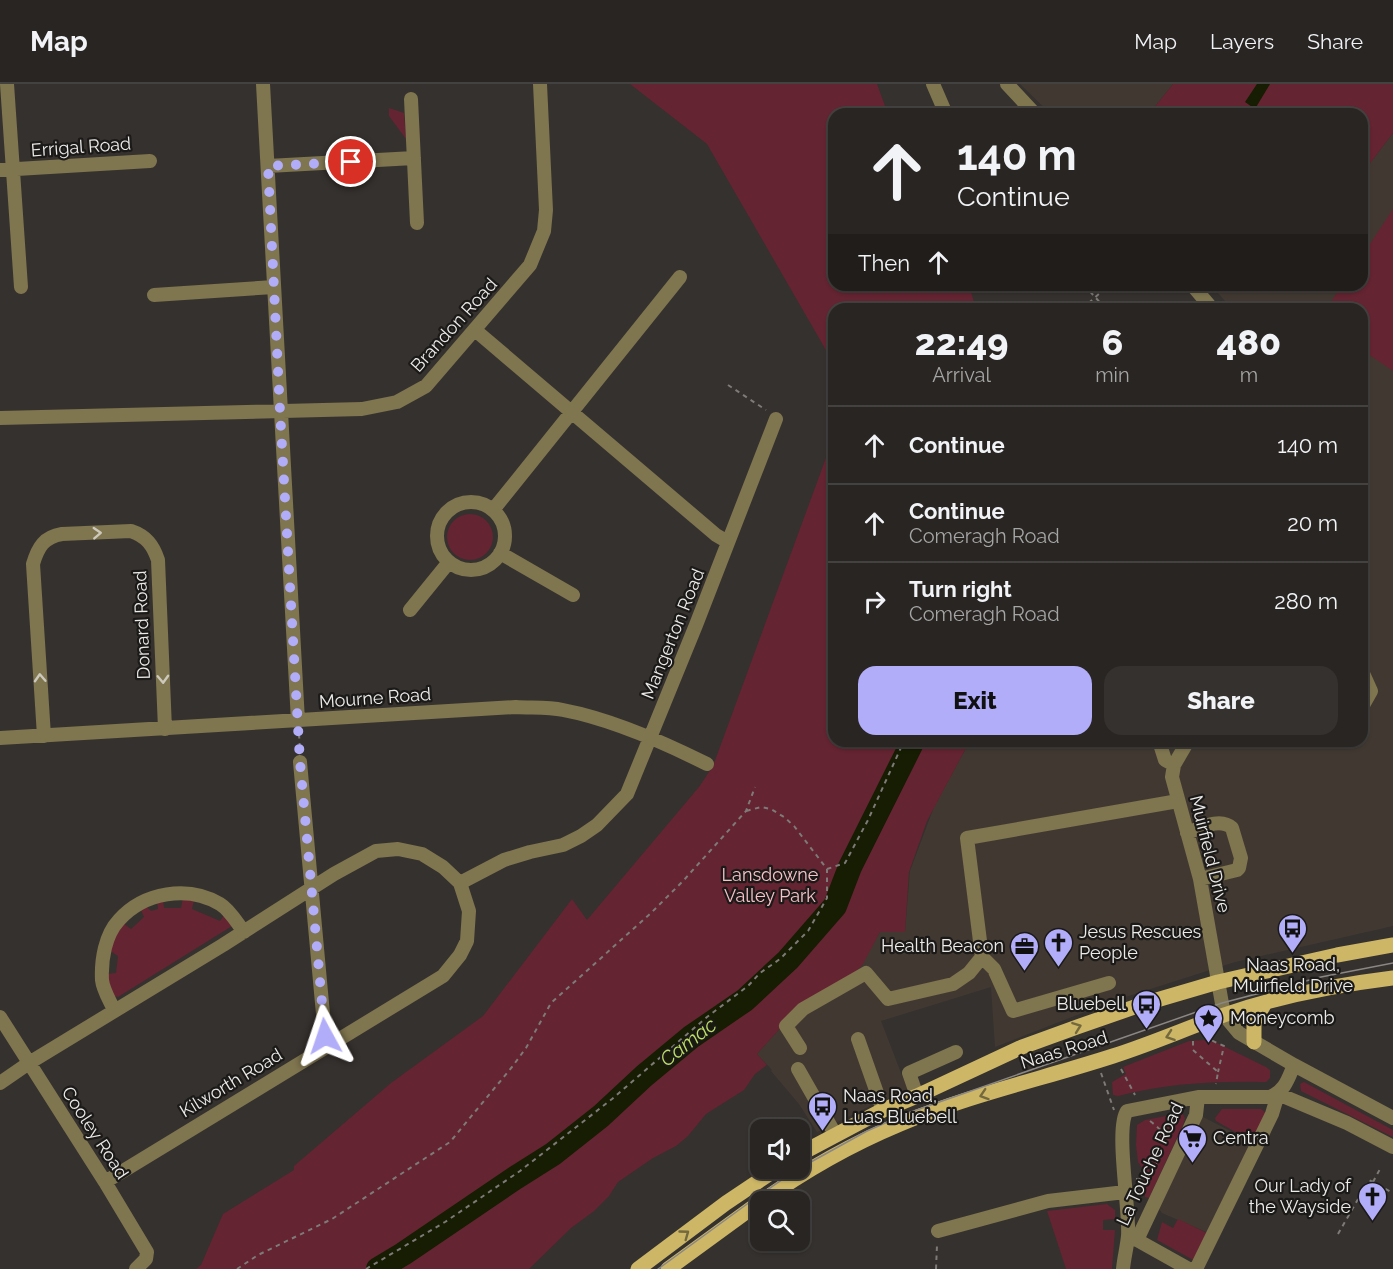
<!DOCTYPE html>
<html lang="en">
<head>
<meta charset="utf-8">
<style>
  body { margin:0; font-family:Raleway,sans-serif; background:#34312f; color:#f1f3f6; height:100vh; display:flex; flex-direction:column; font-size:22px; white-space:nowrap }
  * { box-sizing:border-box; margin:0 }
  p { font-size:20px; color:#a5a5a5 }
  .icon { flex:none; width:33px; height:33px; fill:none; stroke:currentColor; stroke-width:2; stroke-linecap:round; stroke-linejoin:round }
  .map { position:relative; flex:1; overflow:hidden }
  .drawer { position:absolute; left:828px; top:219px; width:540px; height:444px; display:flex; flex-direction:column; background:#282522; border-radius:18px; box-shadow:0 2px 4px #0004,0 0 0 2px #444240 }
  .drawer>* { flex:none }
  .banner { position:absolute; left:828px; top:24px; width:540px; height:183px; border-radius:18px; box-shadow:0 2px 4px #0004,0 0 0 2px #444240; background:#282522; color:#f1f3f6; overflow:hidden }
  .buttons { position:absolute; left:750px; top:1035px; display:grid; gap:12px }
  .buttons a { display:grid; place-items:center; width:60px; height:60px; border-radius:12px; background:#282522; box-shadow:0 2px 4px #0004,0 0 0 2px #444240; font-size:30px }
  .pin { position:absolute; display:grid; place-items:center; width:51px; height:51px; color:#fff; margin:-26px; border:3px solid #fff; border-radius:50%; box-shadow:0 2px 6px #0007 }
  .me { position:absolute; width:66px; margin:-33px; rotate:355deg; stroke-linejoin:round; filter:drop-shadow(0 0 4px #0008) }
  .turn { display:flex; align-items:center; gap:21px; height:126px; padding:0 30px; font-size:27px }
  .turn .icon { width:78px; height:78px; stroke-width:2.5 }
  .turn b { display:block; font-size:42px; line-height:51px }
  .then { display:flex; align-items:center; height:57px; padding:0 30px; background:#0003; gap:12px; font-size:22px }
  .eta { display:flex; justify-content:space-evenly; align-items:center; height:102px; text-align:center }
  .eta b { font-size:36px; font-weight:800; line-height:42px }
  .button { display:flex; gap:12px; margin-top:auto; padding:12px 30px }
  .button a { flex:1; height:69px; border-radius:18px; background:#b2adf9; color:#111; font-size:24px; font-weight:800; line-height:69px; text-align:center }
  .button a+a { background:#34312f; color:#f1f3f6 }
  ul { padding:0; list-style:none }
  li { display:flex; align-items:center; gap:18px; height:78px; padding:0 30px; border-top:2px solid #444240 }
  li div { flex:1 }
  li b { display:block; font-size:22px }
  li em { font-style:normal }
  header { display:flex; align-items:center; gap:36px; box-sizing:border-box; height:84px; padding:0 30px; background:#282522; border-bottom:2px solid #444240 }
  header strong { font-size:28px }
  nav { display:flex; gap:33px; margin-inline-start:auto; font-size:21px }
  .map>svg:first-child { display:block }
  .built { fill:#413931 }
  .green { fill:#642431 }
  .water { fill:#161d02 }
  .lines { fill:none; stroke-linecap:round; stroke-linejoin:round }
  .river { stroke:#161d02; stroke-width:24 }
  .path { stroke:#7d7a77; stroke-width:2; stroke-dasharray:4.5 4.5; stroke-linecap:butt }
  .minor { stroke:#7f754f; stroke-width:14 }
  .major { stroke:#cdb665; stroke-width:15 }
  .tram { stroke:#8a8784; stroke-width:1.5 }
  .oneway { stroke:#ccc8bb }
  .oneway2 { stroke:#74683e }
  .route { stroke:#b2adf9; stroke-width:10; stroke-dasharray:0 18 }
  .labels { text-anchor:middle; stroke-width:4.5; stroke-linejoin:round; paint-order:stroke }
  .street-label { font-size:18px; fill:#edebe9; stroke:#1b1a18 }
  .park-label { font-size:18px; fill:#f7c2c8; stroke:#1b1a18 }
  .poi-label { font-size:18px; fill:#edebe9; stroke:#1b1a18; text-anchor:start }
  .water-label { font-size:20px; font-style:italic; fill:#bdde64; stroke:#1b1a18 }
</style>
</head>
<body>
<header>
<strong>Map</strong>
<nav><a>Map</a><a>Layers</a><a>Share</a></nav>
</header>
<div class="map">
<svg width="1393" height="1185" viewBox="0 0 1393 1185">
  <rect width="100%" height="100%" fill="#35312e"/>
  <!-- built -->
  <path class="built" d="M1020 0H1173L1149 30H1051Z
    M1393 49V842L1235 878 1113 917 995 963 991 903 881 937 908 1007 870 1022 817 1048 799 1020 771 987 772 986 757 970 795 928 855 889 880 848H905L910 787 934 723 970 657H1362V225H1232L1211 201H1362V90Z
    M1199 1031 1252 1058 1211 1150 1162 1129 1154 1118Z"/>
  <!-- green -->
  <path class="green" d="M630 0H877L888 30H834V201H969L976 225H834V280L707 60Z
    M1173 0H1257L1246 18 1254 24 1270 0H1393V49L1362 90V30H1149Z
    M389 24 404 29 406 55 389 32Z
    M1393 125V287L1362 266V225H1326L1342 201H1362V172Z
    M834 352V657H976L975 660 965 666 927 737 909 788 905 848H880L863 880 855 889 795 928 757 970 767 981 755 990 744 1006 706 1030 688 1052 676 1062 653 1074 618 1098 609 1112 594 1127 571 1144 529 1185H196L201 1181 223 1130 294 1086V1082L391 999 483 932 572 815 587 836 699 703 713 682Z
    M447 453a23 23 0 1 1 46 0a23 23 0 1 1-46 0Z
    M183 814 194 816 192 825 220 837 225 830 233 839 232 842 118 913 111 911 106 890 116 889 118 872 110 867C113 856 117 849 124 840L131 845 144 833 141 826 145 821 151 827 158 825 157 817 163 816 164 824H181Z
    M1203 956 1215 958 1266 983 1270 986V994L1266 998H1260C1211 997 1165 1000 1118 1012L1113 1011 1112 998 1126 990 1123 983 1189 957Z
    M1304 998 1393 1046V1053L1301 1007 1300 1000Z
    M1222 1025H1261L1265 1028 1266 1031 1253 1058 1216 1037 1215 1034Z
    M1182 1029 1185 1034 1183 1041 1149 1114 1145 1113 1143 1085 1138 1078 1136 1061 1137 1041 1145 1036Z
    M1107 1120 1115 1126V1135L1103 1136V1146H1115L1112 1185H1066L1047 1127Z
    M1178 1135 1209 1150 1195 1177 1157 1156 1162 1138 1173 1144Z"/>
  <!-- water -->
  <path class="water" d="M1257 0H1270L1255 25 1245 18Z"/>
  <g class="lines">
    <!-- river -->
    <path class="river" d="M378 1185 403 1170 515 1094 553 1070 601 1032 644 992 691 953 745 916 788 876 835 822 850 783 913 657"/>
    <!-- path -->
    <path class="path" d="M1084 201 1106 225
      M1222 218 1228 225
      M1082 225 1109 201
      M728 301 766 326
      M299 650 300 666
      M827 785 845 779 868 736 904 657
      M1204 953 1224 962 1218 988
      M1193 957V966L1218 988 1216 1000
      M1121 985 1135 1011
      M1101 989 1114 1026
      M1150 1037C1159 1044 1165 1049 1167 1060
      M1136 1095H1142L1158 1077
      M1373 1098 1380 1085
      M1338 1150 1369 1096 1393 1109
      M237 1185 258 1171 332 1135 450 1058 512 983 526 964 551 919 651 829 683 797 746 727 755 703
      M366 1185 445 1138 520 1087 612 1015 707 933 748 902 760 889 780 875 808 847 827 814V785L794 742 784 733 771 725 761 723 746 727
      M936 1185 937 1161"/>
    <!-- minor -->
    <path class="minor" d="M7 0 21 203
      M263 0 298 637
      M933 0 946 30
      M1007 0 1035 30
      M411 15 417 139
      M268 82 414 74
      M0 86 150 77
      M1192 201 1209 221V225
      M154 211 274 203
      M475 246 716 451 728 458
      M0 334 362 325 397 318 426 302 530 181 544 147 546 126 540 0
      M437 452a34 34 0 1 1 68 0a34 34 0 1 1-68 0Z
      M493 426 680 193
      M500 469 573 511
      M410 526 449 478
      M1362 587 1371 607 1362 623
      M44 652 33 480C38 463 44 453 62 450L131 447C146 452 153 461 158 476L165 645
      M0 654 516 623C532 624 548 623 563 626 611 635 663 658 707 680
      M1159 657 1165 676 1174 681
      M1188 657 1174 681 1172 693 1200 795 1224 931 1239 949 1294 981 1393 1034
      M300 678 325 952 329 960
      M1187 749C1201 744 1220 733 1232 744L1241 774 1239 784 1237 786 1200 795
      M460 799 504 776 530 768 563 761 581 752 597 741 627 710 696 541 776 335
      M1109 899 1013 927 994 885 982 873 967 754 1178 717
      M114 926C110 917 103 906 102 896 101 876 105 851 119 836 144 808 188 801 220 820 230 826 237 839 244 848
      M0 933 105 1098 147 1168 146 1175 136 1185
      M858 955 883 1026
      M800 964 786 942 803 925 866 889 888 915 953 900 969 889 982 873
      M798 985 835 1050
      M0 999 29 979 223 861 334 790 376 767 398 765 422 770 443 783 460 799 469 827 467 857 460 871 443 892 105 1098
      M917 1012 909 989 956 968
      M938 1147 1048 1117 1125 1108
      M1128 1152 1137 1156 1196 1031 1198 1013
      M1137 1156 1189 1185
      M1123 1185C1124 1174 1127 1163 1128 1152 1130 1126 1115 1044 1127 1027L1198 1013H1270C1285 1007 1288 995 1294 981
      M1196 1185 1272 1030 1278 1010 1347 1039 1393 1063"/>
    <!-- major -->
    <path class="major" d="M1254 958V938L1265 919
      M800 1070 883 1026 917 1012 1022 963 1077 943 1143 920 1218 898 1337 871 1393 861
      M761 1118C804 1087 852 1060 900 1040 969 1011 1042 995 1113 972 1151 960 1187 944 1224 931 1279 912 1336 901 1393 894
      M638 1185 726 1119 778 1084
      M668 1185 760 1118"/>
    <!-- tram -->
    <path class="tram" d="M800 1084 867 1047 908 1029 1222 919 1321 893 1393 879
      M658 1185 754 1115 799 1084"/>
  </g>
  <!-- one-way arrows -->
  <defs><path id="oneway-chevron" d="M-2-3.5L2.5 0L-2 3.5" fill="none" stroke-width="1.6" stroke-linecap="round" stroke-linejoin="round" transform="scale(1.5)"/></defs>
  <g class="oneway">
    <use href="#oneway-chevron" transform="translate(97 449) rotate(-3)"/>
    <use href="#oneway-chevron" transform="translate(40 594) rotate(-93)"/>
    <use href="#oneway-chevron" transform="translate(163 595) rotate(88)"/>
  </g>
  <g class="oneway2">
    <use href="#oneway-chevron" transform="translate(1077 943) rotate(-20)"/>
    <use href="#oneway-chevron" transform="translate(1170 952) rotate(161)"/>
    <use href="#oneway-chevron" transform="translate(984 1011) rotate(162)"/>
    <use href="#oneway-chevron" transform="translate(685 1150) rotate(-36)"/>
  </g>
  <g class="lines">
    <!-- route -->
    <path class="route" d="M325 952 300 678 280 327 268 82 351 78"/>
  </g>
  <!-- icons -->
  <defs>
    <symbol id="bus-pin" viewBox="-11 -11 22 30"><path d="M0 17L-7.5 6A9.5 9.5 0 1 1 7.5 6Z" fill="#b2adf9" stroke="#1b1a18"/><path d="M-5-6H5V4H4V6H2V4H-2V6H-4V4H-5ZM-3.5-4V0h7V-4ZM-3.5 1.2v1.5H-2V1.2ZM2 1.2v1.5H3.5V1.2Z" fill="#111"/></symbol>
    <symbol id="church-pin" viewBox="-11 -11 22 30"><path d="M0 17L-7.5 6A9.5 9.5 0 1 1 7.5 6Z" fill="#b2adf9" stroke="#1b1a18"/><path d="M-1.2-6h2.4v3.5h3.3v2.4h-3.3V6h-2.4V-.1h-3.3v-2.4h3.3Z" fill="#111"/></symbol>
    <symbol id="office-pin" viewBox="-11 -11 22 30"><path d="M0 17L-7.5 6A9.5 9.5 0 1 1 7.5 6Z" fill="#b2adf9" stroke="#1b1a18"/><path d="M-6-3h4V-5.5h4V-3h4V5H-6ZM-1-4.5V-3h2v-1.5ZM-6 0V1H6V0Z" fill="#111"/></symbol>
    <symbol id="sight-pin" viewBox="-11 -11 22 30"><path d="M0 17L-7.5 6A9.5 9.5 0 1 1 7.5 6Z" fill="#b2adf9" stroke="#1b1a18"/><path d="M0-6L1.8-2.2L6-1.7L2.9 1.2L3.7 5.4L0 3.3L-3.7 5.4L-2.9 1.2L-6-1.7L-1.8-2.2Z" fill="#111"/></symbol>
    <symbol id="supermarket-pin" viewBox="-11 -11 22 30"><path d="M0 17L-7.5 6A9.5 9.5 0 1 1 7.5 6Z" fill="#b2adf9" stroke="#1b1a18"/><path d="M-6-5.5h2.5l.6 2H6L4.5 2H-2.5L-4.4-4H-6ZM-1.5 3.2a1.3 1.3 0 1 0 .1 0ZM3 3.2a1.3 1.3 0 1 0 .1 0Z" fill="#111"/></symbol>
  </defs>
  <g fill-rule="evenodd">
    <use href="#bus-pin" x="1276" y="828" width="33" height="45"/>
    <use href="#church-pin" x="1042" y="842" width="33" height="45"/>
    <use href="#office-pin" x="1008" y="846" width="33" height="45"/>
    <use href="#bus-pin" x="1130" y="904" width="33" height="45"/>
    <use href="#sight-pin" x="1192" y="918" width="33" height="45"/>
    <use href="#bus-pin" x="806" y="1006" width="33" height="45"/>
    <use href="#supermarket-pin" x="1176" y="1038" width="33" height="45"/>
    <use href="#church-pin" x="1356" y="1096" width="33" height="45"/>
  </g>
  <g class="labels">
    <!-- street labels -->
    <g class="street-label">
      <text transform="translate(81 63) rotate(-4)" y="6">Errigal Road</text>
      <text transform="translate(454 241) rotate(-48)" y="6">Brandon Road</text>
      <text transform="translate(142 541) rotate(-92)" y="6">Donard Road</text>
      <text transform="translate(673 550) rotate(-68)" y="6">Mangerton Road</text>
      <text transform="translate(375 614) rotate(-4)" y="6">Mourne Road</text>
      <text transform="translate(1210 770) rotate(76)" y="6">Muirfield Drive</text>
      <text transform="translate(1064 966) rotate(-17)" y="6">Naas Road</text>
      <text transform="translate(231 999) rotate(-31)" y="6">Kilworth Road</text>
      <text transform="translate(95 1049) rotate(57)" y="6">Cooley Road</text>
      <text transform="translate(1150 1080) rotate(-65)" y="6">La Touche Road</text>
    </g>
    <!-- park labels -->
    <g class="park-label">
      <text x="770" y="797">Lansdowne<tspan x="770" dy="21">Valley Park</tspan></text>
    </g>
    <!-- poi labels -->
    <g class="poi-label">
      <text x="1079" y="854">Jesus Rescues<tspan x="1079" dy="21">People</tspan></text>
      <text x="1004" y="868" text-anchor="end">Health Beacon</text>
      <text x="1293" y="887" text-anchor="middle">Naas Road,<tspan x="1293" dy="21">Muirfield Drive</tspan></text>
      <text x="1126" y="926" text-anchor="end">Bluebell</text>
      <text x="1230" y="940">Moneycomb</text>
      <text x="843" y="1018">Naas Road,<tspan x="843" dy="21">Luas Bluebell</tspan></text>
      <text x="1213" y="1060">Centra</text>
      <text x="1351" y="1108" text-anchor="end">Our Lady of<tspan x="1351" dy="21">the Wayside</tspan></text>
    </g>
    <!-- water labels -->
    <g class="water-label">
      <text transform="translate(688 958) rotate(-38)" y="7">Camac</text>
    </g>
  </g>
</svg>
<div class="buttons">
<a><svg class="icon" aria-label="sound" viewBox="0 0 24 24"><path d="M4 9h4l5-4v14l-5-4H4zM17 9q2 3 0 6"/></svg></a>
<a><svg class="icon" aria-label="search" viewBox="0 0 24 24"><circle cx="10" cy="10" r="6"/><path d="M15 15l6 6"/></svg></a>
</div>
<div class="pin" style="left:351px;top:78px;background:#d93025"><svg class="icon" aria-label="arrive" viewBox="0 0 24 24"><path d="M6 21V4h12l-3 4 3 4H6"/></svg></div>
<svg class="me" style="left:325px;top:952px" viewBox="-20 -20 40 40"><path d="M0-17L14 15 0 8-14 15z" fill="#b2adf9" stroke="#fff" stroke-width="4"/></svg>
<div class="banner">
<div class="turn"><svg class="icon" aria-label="ahead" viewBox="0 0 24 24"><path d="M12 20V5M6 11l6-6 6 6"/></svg><div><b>140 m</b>Continue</div></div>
<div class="then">Then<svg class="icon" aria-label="ahead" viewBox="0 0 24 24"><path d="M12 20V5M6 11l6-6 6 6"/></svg></div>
</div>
<section class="drawer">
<div class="eta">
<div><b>22:49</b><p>Arrival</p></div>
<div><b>6</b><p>min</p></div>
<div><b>480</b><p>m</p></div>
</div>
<ul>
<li><svg class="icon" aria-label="ahead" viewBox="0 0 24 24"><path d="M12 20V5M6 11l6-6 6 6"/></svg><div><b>Continue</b></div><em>140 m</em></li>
<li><svg class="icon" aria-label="ahead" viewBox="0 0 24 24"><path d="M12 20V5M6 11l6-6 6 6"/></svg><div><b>Continue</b><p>Comeragh Road</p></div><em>20 m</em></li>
<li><svg class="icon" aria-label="right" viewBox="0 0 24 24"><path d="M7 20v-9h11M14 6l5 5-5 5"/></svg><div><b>Turn right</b><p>Comeragh Road</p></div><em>280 m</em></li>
</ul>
<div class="button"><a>Exit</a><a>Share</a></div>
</section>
</div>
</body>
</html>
